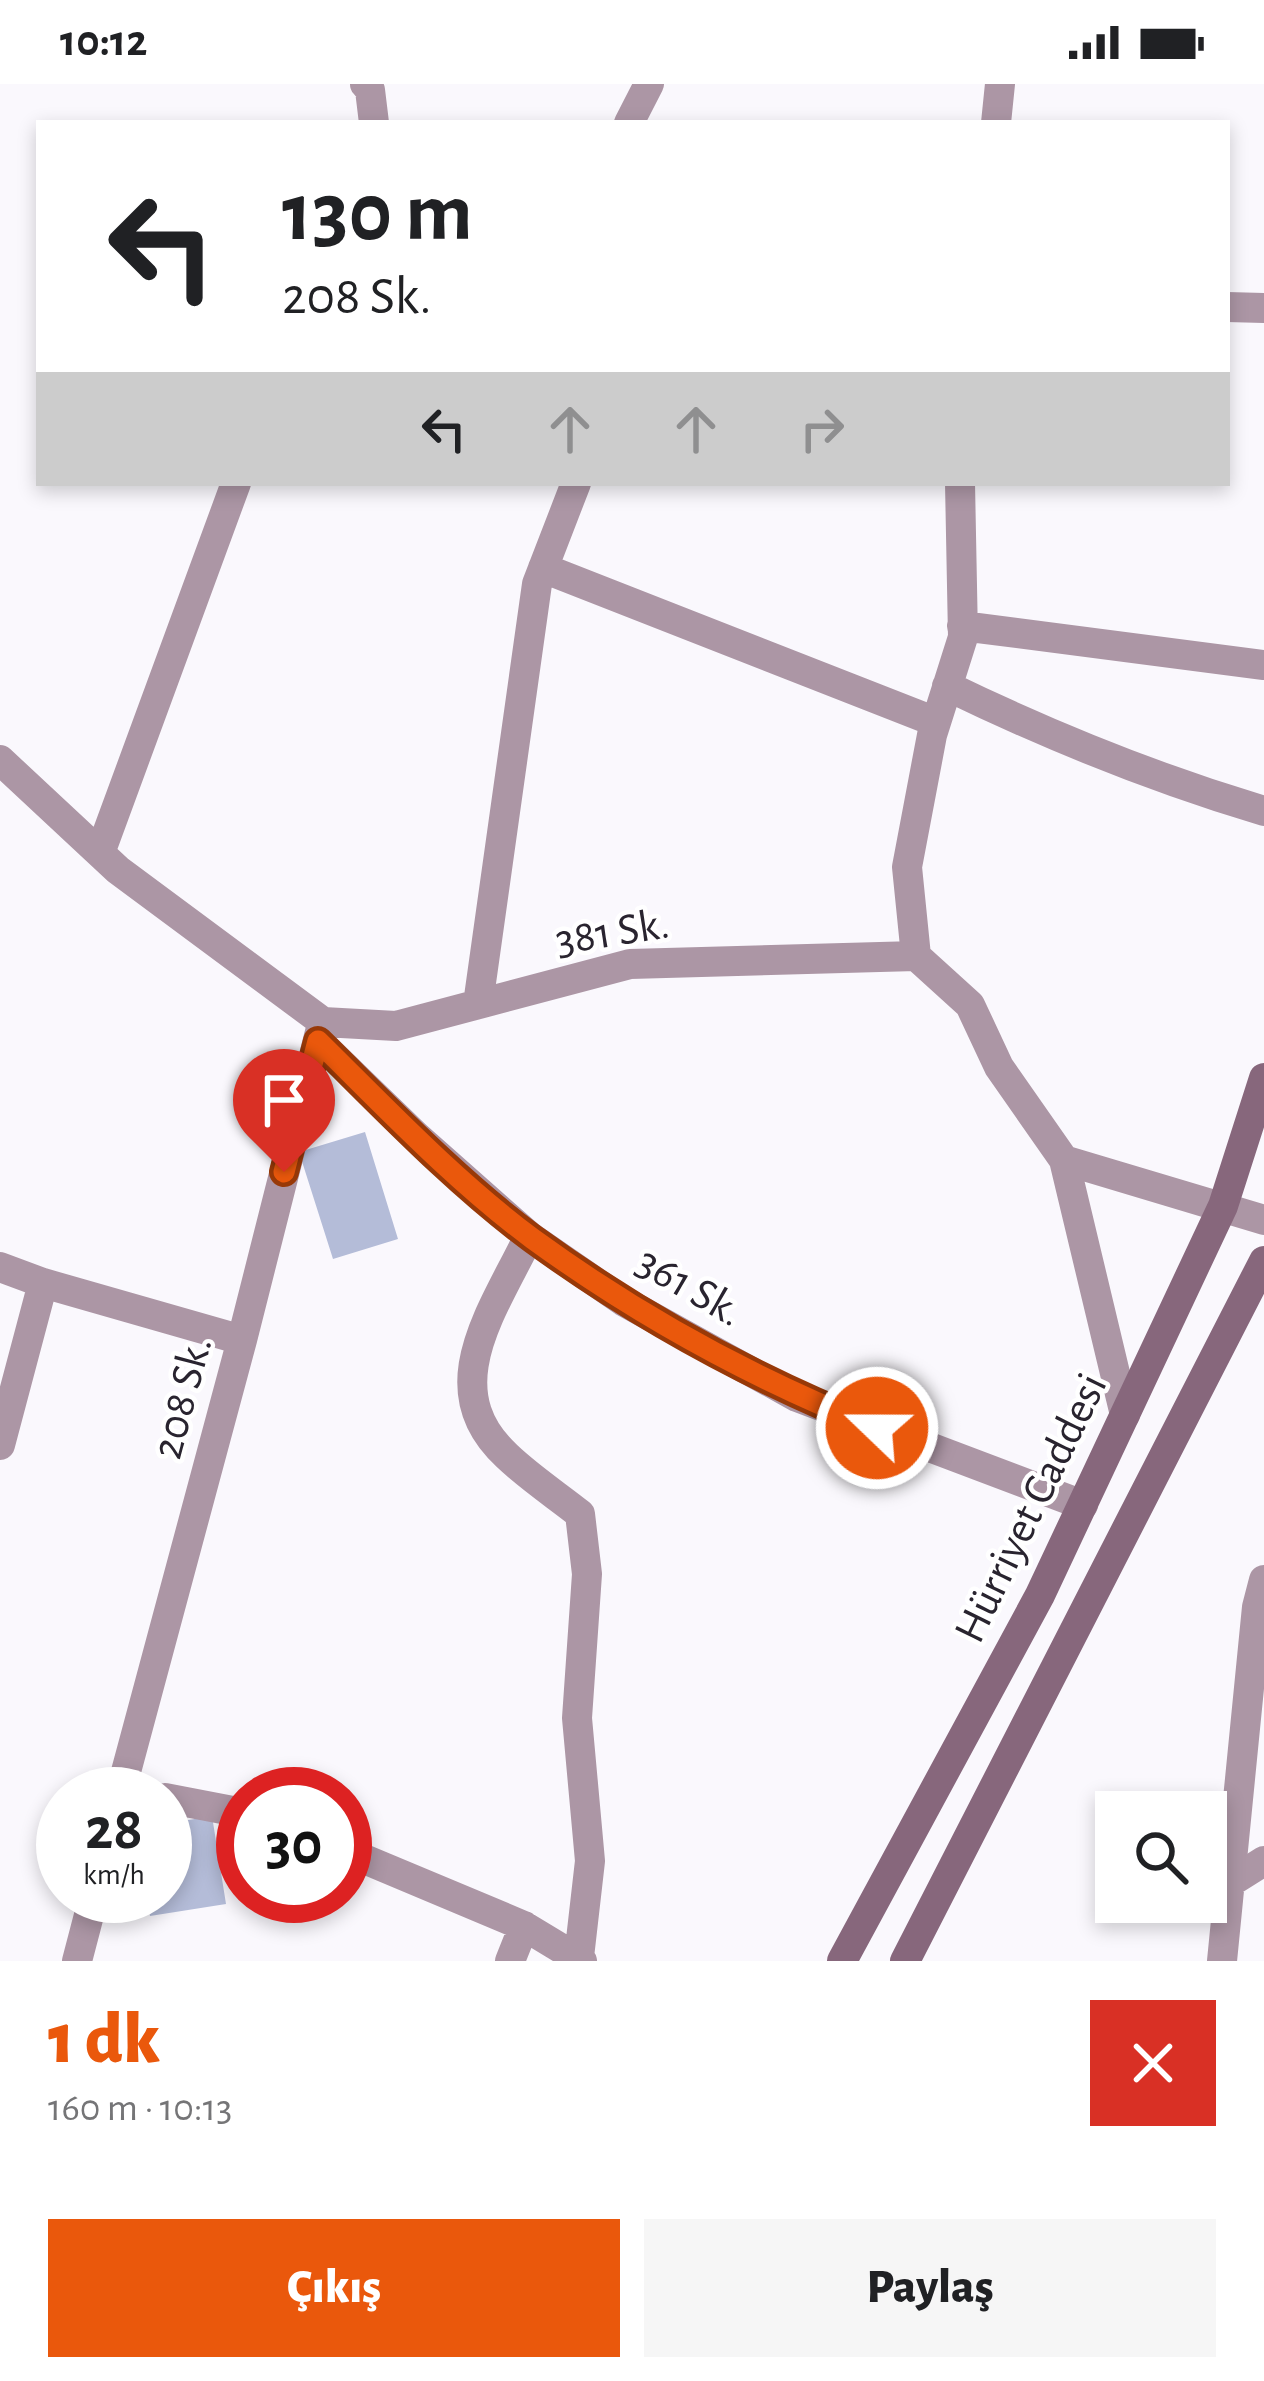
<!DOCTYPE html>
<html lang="tr">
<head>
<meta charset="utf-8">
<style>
  body { margin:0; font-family:"Alegreya Sans",sans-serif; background:#f6f6f6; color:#202124; height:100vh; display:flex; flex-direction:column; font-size:45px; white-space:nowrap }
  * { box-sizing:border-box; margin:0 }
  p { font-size:39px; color:#757577 }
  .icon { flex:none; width:66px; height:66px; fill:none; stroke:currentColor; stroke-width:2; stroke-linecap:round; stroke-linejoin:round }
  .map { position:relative; height:1877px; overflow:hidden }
  .drawer { display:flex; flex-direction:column; background:#fff; flex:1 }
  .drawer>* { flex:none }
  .banner { position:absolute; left:36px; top:36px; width:1194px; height:366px; border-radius:0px; box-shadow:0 6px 18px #0003; background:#fff; color:#202124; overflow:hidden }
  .buttons { position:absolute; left:1095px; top:1707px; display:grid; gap:24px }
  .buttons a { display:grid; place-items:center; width:132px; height:132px; border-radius:0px; background:#fff; box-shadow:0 6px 18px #0003; font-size:60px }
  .speed { position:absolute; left:36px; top:1683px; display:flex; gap:24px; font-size:60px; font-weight:700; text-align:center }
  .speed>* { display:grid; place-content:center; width:156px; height:156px; border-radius:50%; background:#fff; box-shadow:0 6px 18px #0003; line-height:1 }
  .speed small { font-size:30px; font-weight:400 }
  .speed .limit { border:18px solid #d22; background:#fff; color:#111 }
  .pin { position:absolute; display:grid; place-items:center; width:102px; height:102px; color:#fff; margin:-123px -51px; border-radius:50% 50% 50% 0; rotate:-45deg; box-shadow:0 0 12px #0007 }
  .pin .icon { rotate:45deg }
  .me { position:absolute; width:132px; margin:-66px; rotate:292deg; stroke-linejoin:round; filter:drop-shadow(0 0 9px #0008) }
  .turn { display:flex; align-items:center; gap:42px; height:252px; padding:0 48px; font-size:54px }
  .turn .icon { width:156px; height:156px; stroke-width:2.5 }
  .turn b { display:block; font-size:84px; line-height:102px }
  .lanes { display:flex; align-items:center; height:114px; padding:0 48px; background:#0003; justify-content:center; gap:60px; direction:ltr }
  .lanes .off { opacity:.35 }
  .round { display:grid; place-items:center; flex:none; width:126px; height:126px; border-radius:0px; background:#f6f6f6 }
  .head { display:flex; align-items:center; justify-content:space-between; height:204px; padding:0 48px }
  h1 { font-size:72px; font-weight:800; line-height:90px; color:#ea580c }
  .primary-button { display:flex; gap:24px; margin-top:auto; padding:24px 48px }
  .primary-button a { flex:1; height:138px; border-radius:0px; background:#ea580c; color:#fff; font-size:48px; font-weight:800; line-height:138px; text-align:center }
  .primary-button a+a { background:#f6f6f6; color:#202124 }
  .status { display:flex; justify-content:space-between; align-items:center; height:84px; padding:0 60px; background:#fff; direction:ltr }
  .status svg { height:33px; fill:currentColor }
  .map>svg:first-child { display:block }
  .building { fill:#b4bcd8 }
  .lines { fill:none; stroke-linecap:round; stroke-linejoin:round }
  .street { stroke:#ac96a5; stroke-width:30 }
  .secondary { stroke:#87677c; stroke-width:30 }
  .route-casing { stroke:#983908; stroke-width:30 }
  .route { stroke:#ea580c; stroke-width:21 }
  .labels { text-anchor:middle; stroke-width:9; stroke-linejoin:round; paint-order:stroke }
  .street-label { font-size:45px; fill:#29242f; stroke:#fff }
</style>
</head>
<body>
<div class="status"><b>10:12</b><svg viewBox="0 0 49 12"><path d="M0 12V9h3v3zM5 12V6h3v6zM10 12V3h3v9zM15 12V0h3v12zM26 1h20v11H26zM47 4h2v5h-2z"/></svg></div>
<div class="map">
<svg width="1264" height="1877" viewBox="0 0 1264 1877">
  <rect width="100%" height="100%" fill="#faf8fd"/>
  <!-- building -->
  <path class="building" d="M365 1048 398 1155 333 1175 299 1068Z
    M212 1732 226 1820 150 1832 146 1812H165V1740Z"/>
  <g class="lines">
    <!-- street -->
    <path class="street" d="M365 0 370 6 374 39
      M629 39 649 0
      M996 39 1000 0
      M1227 223 1264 224
      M543 484 936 638
      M962 542 1264 581
      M947 602C1050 652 1154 694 1264 727
      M0 676 118 786 323 938 396 942 630 880 916 872 970 921 999 983 1064 1076 1264 1136
      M100 769 236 399
      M916 872 907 783 932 651 963 553 960 399
      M478 920 537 500 576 399
      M318 957 416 1052 529 1152 623 1217 797 1313 1083 1421
      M1064 1076 1125 1331
      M529 1152C495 1224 433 1304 507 1372 529 1393 556 1411 580 1430L587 1490 577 1634 590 1777 579 1873
      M0 1183 43 1199 242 1256
      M0 1361 43 1199
      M120 1710 242 1256 321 944
      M165 1714 243 1729
      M345 1767 524 1842 582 1877
      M1229 1799 1264 1777
      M77 1877 94 1812
      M510 1877 524 1842
      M1222 1877 1257 1523 1264 1496"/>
    <!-- secondary -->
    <path class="secondary" d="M842 1877 1040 1511 1223 1122 1264 994
      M905 1877 1264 1177"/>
  </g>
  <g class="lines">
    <defs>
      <path id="route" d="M284 1088 318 957C387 1025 456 1098 533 1155 639 1232 756 1296 877 1344"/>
    </defs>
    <!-- route casing -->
    <use href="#route" class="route-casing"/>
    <!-- route -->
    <use href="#route" class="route"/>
  </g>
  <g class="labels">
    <!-- street labels -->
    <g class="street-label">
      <text transform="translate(612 846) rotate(-9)" y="16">381 Sk.</text>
      <text transform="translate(691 1201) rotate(30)" y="16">361 Sk.</text>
      <text transform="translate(180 1313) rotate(-75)" y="16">208 Sk.</text>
      <text transform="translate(1029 1423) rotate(-64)" y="16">Hürriyet Caddesi</text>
    </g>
  </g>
</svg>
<div class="buttons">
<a><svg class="icon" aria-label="search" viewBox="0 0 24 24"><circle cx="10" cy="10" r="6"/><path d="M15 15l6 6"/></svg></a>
</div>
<div class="speed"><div>28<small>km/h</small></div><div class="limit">30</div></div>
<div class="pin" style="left:284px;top:1088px;background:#d93025"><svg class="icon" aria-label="arrive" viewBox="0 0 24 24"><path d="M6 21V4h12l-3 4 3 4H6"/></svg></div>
<svg class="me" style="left:877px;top:1344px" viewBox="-20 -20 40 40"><circle r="17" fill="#ea580c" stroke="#fff" stroke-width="3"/><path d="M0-11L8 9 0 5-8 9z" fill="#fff"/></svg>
<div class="banner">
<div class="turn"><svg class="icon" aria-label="left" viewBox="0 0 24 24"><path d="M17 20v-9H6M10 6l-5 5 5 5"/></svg><div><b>130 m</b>208 Sk.</div></div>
<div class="lanes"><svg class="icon" aria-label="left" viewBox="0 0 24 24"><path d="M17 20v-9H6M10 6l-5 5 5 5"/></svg><svg class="icon off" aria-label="ahead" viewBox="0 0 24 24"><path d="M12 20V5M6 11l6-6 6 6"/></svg><svg class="icon off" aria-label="ahead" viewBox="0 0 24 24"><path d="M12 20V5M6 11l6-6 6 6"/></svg><svg class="icon off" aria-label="right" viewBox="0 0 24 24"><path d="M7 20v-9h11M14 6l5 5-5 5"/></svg></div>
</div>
</div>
<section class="drawer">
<div class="head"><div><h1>1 dk</h1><p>160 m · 10:13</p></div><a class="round" style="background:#d93025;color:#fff"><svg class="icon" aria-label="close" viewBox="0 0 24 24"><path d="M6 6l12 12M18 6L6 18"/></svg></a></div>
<div class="primary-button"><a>Çıkış</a><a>Paylaş</a></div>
</section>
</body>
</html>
